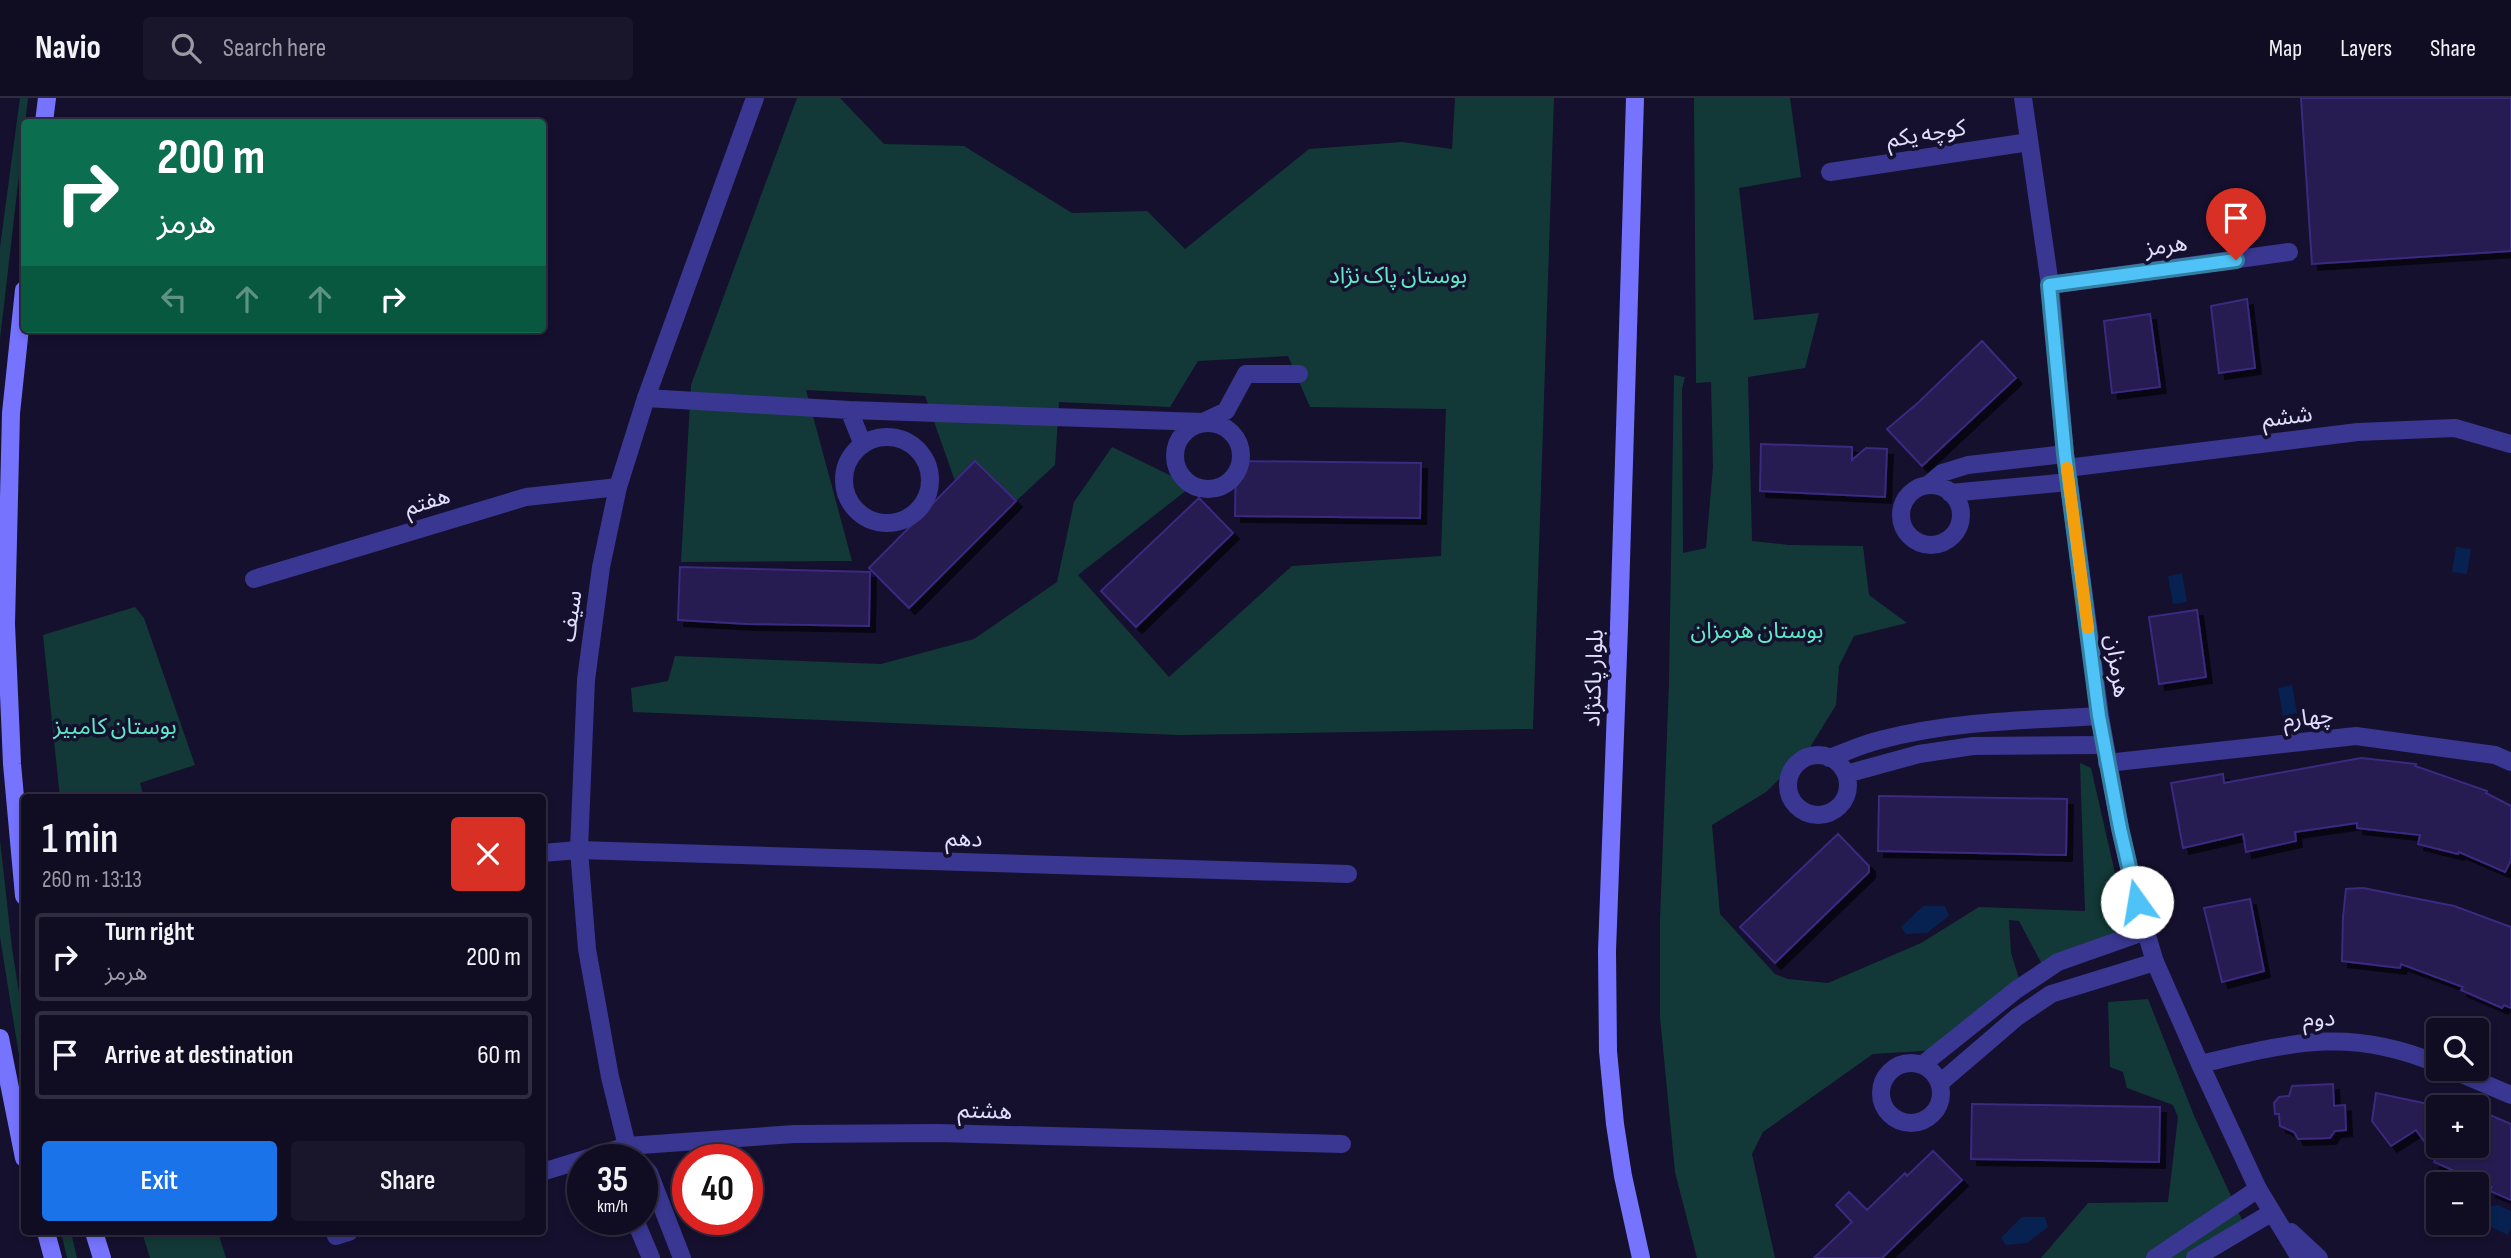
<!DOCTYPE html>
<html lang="en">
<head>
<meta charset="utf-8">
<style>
  body { margin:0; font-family:"Sofia Sans Condensed","Noto Sans Arabic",sans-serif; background:#19152a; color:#f1f3f6; height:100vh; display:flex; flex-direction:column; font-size:26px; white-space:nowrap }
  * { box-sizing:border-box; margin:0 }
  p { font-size:23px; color:#9c9ba5 }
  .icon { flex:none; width:38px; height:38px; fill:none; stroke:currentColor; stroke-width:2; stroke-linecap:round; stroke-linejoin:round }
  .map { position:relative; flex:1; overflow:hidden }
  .panel { position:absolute; left:21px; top:696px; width:525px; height:441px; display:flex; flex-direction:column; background:#100c22; border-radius:7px; box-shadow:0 4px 10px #0003,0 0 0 2px #302c40 }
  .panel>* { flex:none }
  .top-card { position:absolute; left:21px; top:21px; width:525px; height:214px; border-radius:7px; box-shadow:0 4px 10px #0003,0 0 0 2px #302c40; background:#0b6e4f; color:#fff; overflow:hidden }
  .buttons { position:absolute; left:2426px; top:920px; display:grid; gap:14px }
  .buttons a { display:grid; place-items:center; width:63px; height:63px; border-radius:7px; background:#100c22; box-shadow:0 4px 10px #0003,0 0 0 2px #302c40; font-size:35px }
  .speed { position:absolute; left:567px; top:1046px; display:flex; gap:14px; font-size:35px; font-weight:700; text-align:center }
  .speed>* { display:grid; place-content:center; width:91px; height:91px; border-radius:50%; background:#100c22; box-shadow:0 4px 10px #0003,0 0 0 2px #302c40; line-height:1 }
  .speed small { font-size:18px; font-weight:400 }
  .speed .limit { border:10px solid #d22; background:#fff; color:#111 }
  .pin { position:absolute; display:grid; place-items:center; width:60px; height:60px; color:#fff; margin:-72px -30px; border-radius:50% 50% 50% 0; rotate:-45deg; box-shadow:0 0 7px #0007 }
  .pin .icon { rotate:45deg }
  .me { position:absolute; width:77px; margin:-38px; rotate:347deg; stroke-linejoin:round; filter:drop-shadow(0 0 5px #0008) }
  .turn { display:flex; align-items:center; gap:24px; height:147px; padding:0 21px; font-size:32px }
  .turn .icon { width:91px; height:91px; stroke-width:2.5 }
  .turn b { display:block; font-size:49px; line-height:60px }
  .lanes { display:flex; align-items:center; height:66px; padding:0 21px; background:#0003; justify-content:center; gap:35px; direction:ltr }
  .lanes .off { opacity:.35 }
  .round { display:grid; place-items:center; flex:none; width:74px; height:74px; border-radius:7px; background:#19152a }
  .head { display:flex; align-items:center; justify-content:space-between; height:119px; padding:0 21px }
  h1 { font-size:42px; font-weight:600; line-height:52px }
  .action { display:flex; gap:14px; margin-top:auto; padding:14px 21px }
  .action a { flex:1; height:80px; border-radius:7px; background:#1a73e8; color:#fff; font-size:28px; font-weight:600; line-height:80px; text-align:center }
  .action a+a { background:#19152a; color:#f1f3f6 }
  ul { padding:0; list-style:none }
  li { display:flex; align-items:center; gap:21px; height:88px; margin:0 14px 10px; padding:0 7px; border:4px solid #302c40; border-radius:7px }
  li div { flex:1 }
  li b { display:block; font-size:26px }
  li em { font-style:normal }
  header { display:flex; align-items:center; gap:42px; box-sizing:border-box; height:98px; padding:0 35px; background:#100c22; border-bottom:2px solid #302c40 }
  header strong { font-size:33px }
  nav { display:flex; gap:38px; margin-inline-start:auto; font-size:24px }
  .search { width:490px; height:63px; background:#19152a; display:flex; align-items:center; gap:18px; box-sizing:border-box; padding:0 24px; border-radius:7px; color:#9c9ba5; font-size:26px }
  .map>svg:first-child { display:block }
  .green { fill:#123937 }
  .water { fill:#072250 }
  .building { fill:#251a51; stroke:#3a2a7f; stroke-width:2; filter:url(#shadow) }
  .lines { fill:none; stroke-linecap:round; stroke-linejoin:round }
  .minor { stroke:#393791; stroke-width:18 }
  .tertiary { stroke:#393791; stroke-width:18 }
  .secondary { stroke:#7674ff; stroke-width:18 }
  .route-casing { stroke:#337fa1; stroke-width:18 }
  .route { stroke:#4fc3f7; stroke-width:12 }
  .slow { stroke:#f59e0b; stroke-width:12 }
  .labels { text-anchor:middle; stroke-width:7; stroke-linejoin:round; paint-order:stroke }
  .street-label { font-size:23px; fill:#e0ddff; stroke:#15102e }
  .park-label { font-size:23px; fill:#5eeac6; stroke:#15102e }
</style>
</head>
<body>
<header>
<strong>Navio</strong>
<div class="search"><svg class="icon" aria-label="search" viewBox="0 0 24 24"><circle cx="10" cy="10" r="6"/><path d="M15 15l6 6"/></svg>Search here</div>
<nav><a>Map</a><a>Layers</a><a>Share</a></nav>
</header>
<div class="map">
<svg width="2511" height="1160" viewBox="0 0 2511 1160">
  <defs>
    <filter id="shadow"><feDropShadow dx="6" dy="6" stdDeviation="0" flood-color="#0009"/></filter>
  </defs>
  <rect width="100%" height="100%" fill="#15102e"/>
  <!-- green -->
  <path class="green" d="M20 0H28L0 241V149Z
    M797 0H840L884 46 964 48 1072 115 1147 113 1185 151 1309 51 1402 44 1452 51 1455 0H1554L1533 631 1179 637 633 614 631 590 668 583 675 558 881 566 974 541 1057 484 1074 404 1112 349 1192 388 1078 477 1169 579 1292 468 1441 458 1446 311 1310 309 1288 258 1198 263 1170 309 1059 304 1055 367 1016 403 975 363 955 383 925 298 806 292 852 463 681 464 691 287Z
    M1694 0H1790L1801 79 1739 90 1754 222 1819 215 1805 270 1748 279 1752 443 1789 447 1863 448 1869 497 1907 525 1854 538 1839 568 1836 607 1807 654 1766 694 1712 727 1720 816 1775 876 1788 881 1828 885 1921 845 1979 809 2085 813 2080 665 2091 670 2131 845 2045 872 2019 823 2009 822 2011 855 2022 890 1938 952 1873 956 1763 1034 1752 1056 1775 1160H1697L1675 1074 1660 919V821L1669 585 1674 277 1685 279 1682 291 1683 455 1706 450 1713 369 1711 284 1696 285Z
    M135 509 144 520 195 667 140 685 144 700H60L43 537Z
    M0 742 12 850 24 926V989L0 839Z
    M2148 901 2195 1020 2243 1124 2185 1160H2041L2088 1105 2168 1104 2178 1019 2173 1007 2127 990 2123 974 2110 969 2108 904Z
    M61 1134H71L77 1160H67Z
    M142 1134H218L226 1160H150Z"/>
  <!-- water -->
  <path class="water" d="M2456 449 2471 451 2467 476 2452 474Z
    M2182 475 2187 504 2173 506 2168 478Z
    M2292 587 2297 615 2283 618 2278 590Z
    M1923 808H1945L1949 818 1927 835 1906 836 1901 829Z
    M2498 1107 2511 1113V1130L2508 1137 2477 1122 2483 1109Z
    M2022 1119H2045L2048 1129 2027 1145 2006 1147 2001 1140Z"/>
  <!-- building -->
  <path class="building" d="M2301 0H2511V153L2312 166Z
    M2247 201 2255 270 2219 275 2211 208Z
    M2150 216 2160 289 2112 295 2104 223Z
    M1982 243 2016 280 1922 368 1887 331 1919 304Z
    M1761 346 1852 349V362L1866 350 1887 351 1885 399 1760 393Z
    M975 363 1016 403 909 510 869 470Z
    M1236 363 1421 365 1420 420 1235 418Z
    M1199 400 1233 435 1136 529 1101 493Z
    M680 469 870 474 869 528 748 526 678 522Z
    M2197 512 2206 579 2159 586 2149 519Z
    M2361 660 2416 666 2415 668 2487 693 2486 695 2511 708V762L2505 774 2459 754 2458 756 2418 746 2420 737 2357 730V725L2295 734 2296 743 2246 754 2243 736 2183 750 2171 685 2223 676 2224 685Z
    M1879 698 2067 701 2066 757 1878 753Z
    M1838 736 1869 768V774L1775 865 1740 829Z
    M2363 790 2454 808 2511 829V910L2504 907 2502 910 2461 892 2463 889 2401 866 2400 870 2342 863 2343 819 2346 791Z
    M2250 801 2264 873 2222 884 2204 810Z
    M2333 986 2334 1008 2345 1007 2346 1032 2335 1033 2330 1040 2298 1041 2294 1034 2280 1028 2279 1016H2275L2274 1005 2279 999 2289 998 2292 988Z
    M2376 995 2433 1007 2424 1043 2416 1032 2391 1048 2372 1023Z
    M1972 1006 2160 1009 2159 1064 1971 1061Z
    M2476 1011 2511 1026V1102L2490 1093 2492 1089 2434 1064 2442 1048H2476Z
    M1933 1053 1962 1082 1882 1160H1814L1852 1124 1836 1107 1849 1094 1867 1112 1905 1075 1907 1078Z"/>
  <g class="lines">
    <!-- minor -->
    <path class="minor" d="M1830 74 2029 44
      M2050 187 2289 154
      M646 300 849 312 1203 324 1226 313 1246 276H1299
      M849 312 863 347
      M1175 358a33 33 0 1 1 66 0a33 33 0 1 1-66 0Z
      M844 382a43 43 0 1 1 86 0a43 43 0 1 1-86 0Z
      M2067 370 2358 334 2455 330 2511 346
      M1928 387 1942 375 1968 367 2065 356
      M1901 417a30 30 0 1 1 60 0a30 30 0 1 1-60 0Z
      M1950 395 2069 384
      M254 481 526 399 618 389
      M1788 687a30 30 0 1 1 60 0a30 30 0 1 1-60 0Z
      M1829 660C1846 654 1863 646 1880 642 1951 623 2027 622 2100 618
      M2107 665 2356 638 2495 657 2511 664
      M1846 676 1919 656 1973 648 2104 647
      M542 755 579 752 1348 776
      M1881 995a30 30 0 1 1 60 0a30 30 0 1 1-60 0Z
      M2200 966C2290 945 2348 928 2438 966
      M1922 967 2016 892 2058 864 2146 833
      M2450 971 2511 997
      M1940 985 2017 919 2051 896 2155 864
      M542 1074 627 1048 794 1036 938 1035 1342 1046
      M336 1138 349 1134
      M2155 1160 2258 1091
      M2195 1160 2271 1115"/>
    <!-- tertiary -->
    <path class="tertiary" d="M2023 0 2050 187 2065 356 2100 618 2120 730 2137 804 2155 864 2200 966 2258 1091 2300 1160
      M625 1062 627 1048 610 979 587 851 579 752 586 582 601 469 618 389 646 300 755 0
      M642 1067 649 1075 682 1160
      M635 1122 651 1160
      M2291 1134 2319 1160"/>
    <!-- secondary -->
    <path class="secondary" d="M1635 0 1619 529 1607 853 1608 953 1615 1026 1623 1078 1641 1160
      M44 24 47 0
      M24 192 11 315 6 526 12 666 24 798
      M0 940 24 1060
      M46 1134 53 1160
      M94 1134 102 1160"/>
  </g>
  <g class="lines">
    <defs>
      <path id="route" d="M2137 804 2120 730 2099 618 2065 356 2049 187 2236 162"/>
    </defs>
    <!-- route casing -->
    <use href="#route" class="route-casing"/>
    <!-- route -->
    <use href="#route" class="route"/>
    <!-- slow -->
    <path class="slow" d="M2067 370 2088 530"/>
  </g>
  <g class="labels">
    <!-- street labels -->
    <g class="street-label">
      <text transform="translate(1926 35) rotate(-9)" y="8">کوچه یکم</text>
      <text transform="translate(2166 147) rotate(-8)" y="8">هرمز</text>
      <text transform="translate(2287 318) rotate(-7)" y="8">ششم</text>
      <text transform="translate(427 403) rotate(-17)" y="8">هفتم</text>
      <text transform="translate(570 518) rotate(-82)" y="8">سیف</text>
      <text transform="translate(2118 568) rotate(82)" y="8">هرمزان</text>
      <text transform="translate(1593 580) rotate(-88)" y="8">بلوار پاکنژاد</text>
      <text transform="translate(2308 619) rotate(-6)" y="8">چهارم</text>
      <text transform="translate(964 740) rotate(2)" y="8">دهم</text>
      <text transform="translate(2319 920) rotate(-2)" y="8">دوم</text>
      <text transform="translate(985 1012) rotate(2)" y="8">هشتم</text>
    </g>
    <!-- park labels -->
    <g class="park-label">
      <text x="1398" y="185">بوستان پاک نژاد</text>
      <text x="1757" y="540">بوستان هرمزان</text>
      <text x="115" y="636">بوستان کامبیز</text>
    </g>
  </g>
</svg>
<div class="buttons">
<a><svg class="icon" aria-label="search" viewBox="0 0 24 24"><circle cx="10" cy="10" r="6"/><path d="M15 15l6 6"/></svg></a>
<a>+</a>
<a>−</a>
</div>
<div class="speed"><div>35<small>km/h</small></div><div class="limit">40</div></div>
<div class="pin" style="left:2236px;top:162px;background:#d93025"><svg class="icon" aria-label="arrive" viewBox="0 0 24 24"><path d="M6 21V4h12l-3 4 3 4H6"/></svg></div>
<svg class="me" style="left:2137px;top:804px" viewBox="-20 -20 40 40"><circle r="19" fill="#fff"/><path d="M0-13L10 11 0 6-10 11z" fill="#4fc3f7"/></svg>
<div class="top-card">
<div class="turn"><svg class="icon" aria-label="right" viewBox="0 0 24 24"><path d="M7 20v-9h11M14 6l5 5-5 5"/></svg><div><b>200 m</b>هرمز</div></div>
<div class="lanes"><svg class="icon off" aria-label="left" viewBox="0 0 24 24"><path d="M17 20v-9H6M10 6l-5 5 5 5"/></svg><svg class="icon off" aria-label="ahead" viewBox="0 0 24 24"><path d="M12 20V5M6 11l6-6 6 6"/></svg><svg class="icon off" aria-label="ahead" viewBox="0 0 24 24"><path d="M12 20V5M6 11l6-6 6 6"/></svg><svg class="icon" aria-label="right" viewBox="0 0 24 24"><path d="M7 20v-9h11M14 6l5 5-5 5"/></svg></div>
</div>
<section class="panel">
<div class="head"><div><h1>1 min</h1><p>260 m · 13:13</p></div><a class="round" style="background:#d93025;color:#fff"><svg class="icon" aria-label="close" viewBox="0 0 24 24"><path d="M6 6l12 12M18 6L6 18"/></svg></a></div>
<ul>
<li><svg class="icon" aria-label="right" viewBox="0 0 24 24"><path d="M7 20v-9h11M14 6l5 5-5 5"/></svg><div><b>Turn right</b><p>هرمز</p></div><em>200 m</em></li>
<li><svg class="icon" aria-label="arrive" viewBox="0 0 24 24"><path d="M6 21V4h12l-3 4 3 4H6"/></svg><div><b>Arrive at destination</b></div><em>60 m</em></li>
</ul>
<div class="action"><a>Exit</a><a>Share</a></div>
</section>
</div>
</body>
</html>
